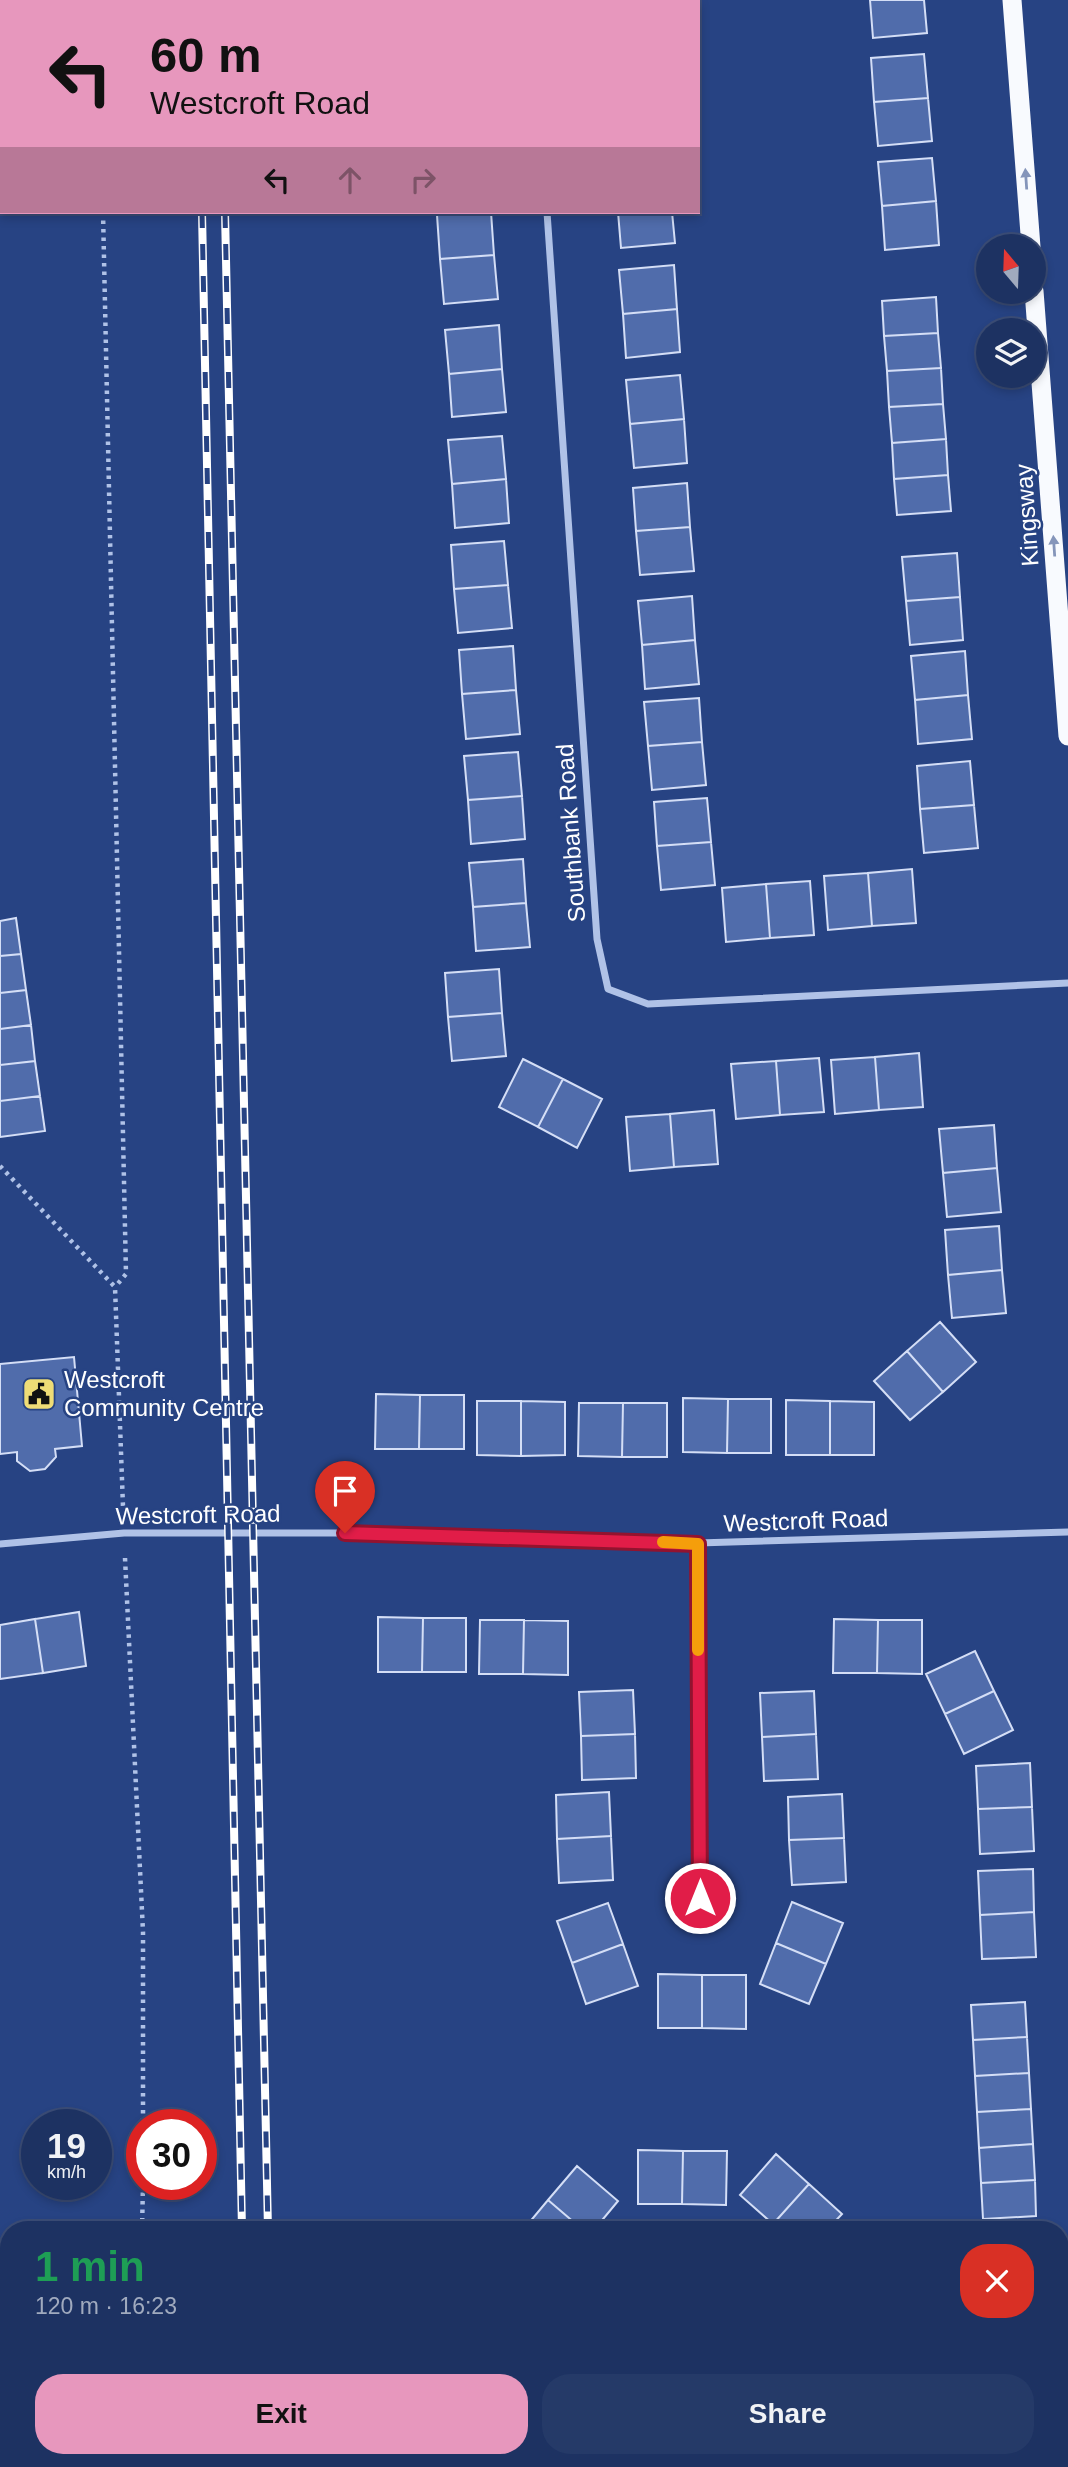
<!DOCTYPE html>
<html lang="en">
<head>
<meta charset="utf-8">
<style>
  body { margin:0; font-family:Helvetica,sans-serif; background:#253a68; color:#f1f3f6; height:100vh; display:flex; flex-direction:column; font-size:26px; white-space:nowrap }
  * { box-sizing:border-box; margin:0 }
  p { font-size:23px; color:#a0aabe }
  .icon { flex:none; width:38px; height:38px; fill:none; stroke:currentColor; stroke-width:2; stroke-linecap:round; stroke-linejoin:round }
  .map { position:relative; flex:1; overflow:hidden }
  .drawer { position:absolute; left:0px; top:2221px; width:1069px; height:247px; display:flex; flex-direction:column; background:#1d3262; border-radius:28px 28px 0 0; box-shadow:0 4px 10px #0003,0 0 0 2px #3b4d77 }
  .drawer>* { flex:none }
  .banner { position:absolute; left:0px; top:0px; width:700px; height:214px; box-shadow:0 4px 10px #0003,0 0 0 2px #3b4d77; background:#e797bd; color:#111; overflow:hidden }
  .needle { width:46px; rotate:341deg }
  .buttons { position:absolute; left:976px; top:234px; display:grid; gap:14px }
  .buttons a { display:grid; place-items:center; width:70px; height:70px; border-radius:50%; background:#1d3262; box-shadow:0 4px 10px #0003,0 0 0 2px #3b4d77; font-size:35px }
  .speed { position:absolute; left:21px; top:2109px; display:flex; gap:14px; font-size:35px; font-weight:700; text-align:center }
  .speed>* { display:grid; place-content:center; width:91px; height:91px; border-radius:50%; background:#1d3262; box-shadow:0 4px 10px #0003,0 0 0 2px #3b4d77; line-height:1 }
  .speed small { font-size:18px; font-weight:400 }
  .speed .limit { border:10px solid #d22; background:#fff; color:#111 }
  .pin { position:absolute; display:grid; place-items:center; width:60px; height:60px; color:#fff; margin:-72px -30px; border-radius:50% 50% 50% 0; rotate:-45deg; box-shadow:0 0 7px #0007 }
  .pin .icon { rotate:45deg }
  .me { position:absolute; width:77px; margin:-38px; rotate:0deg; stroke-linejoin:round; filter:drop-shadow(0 0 5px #0008) }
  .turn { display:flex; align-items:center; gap:24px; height:147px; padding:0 35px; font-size:32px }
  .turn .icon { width:91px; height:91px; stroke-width:2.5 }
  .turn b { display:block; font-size:49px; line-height:60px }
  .lanes { display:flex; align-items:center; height:66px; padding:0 35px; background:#0003; justify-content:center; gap:35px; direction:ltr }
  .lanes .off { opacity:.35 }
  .round { display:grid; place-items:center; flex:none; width:74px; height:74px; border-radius:28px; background:#253a68 }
  .headline { display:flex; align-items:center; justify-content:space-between; height:119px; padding:0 35px }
  h1 { font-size:42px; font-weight:600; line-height:52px; color:#1e9e55 }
  .cta { display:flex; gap:14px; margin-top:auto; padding:14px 35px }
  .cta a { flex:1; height:80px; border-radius:28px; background:#e797bd; color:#111; font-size:28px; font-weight:600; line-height:80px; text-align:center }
  .cta a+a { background:#253a68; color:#f1f3f6 }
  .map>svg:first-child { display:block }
  .building { fill:#506cab; stroke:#d4def6; stroke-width:2 }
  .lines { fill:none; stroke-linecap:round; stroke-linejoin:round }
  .path { stroke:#b0c2e7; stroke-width:4.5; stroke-dasharray:3.5 5; stroke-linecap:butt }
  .minor { stroke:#b0c2e7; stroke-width:7 }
  .trunk { stroke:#f8fafe; stroke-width:19 }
  .rail-casing { stroke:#fff; stroke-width:8 }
  .rail { stroke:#274383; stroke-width:5; stroke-dasharray:16; stroke-linecap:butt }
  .oneway { fill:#8595ba }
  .route-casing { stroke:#92132f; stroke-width:18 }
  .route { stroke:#e11d48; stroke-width:12 }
  .slow { stroke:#f59e0b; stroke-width:12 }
  .labels { text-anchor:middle; stroke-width:5; stroke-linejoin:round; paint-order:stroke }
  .street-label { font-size:24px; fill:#fff; stroke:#274383 }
  .poi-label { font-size:24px; fill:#fff; stroke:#274383; text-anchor:start }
</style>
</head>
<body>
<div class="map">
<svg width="1068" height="2467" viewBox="0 0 1068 2467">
  <rect width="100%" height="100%" fill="#274383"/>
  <!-- building -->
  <path class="building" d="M870 0H924L927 33 873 38Z
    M924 54 928 98 874 102 871 58Z
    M928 98 932 141 878 146 874 102Z
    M932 158 936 201 882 206 878 162Z
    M936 201 939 245 885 250 882 206Z
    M491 212 494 255 440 259 437 215Z
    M618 212H672L675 243 621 248Z
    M494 255 498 299 444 304 440 259Z
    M674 265 677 309 623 314 619 270Z
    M936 297 938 333 884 336 882 301Z
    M677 309 680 352 626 358 623 314Z
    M499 325 502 369 449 374 445 330Z
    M938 333 941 368 887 371 884 336Z
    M941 368 943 404 889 407 887 371Z
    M502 369 506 412 452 417 449 374Z
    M680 375 684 419 630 424 626 380Z
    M943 404 946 439 892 443 889 407Z
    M684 419 687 463 634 468 630 424Z
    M502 436 506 479 452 484 448 440Z
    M946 439 948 475 894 479 892 443Z
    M948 475 951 511 897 515 894 479Z
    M506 479 509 523 455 528 452 484Z
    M687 483 690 527 636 531 633 488Z
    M690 527 694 571 640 575 636 531Z
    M504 541 508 585 454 589 451 545Z
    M957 553 960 597 906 601 902 557Z
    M508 585 512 628 458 633 454 589Z
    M692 596 695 640 642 645 638 601Z
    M960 597 963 640 910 645 906 601Z
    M695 640 699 684 645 689 642 645Z
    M513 646 516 690 462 694 459 650Z
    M965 651 968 695 915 700 911 656Z
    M516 690 520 734 466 739 462 694Z
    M968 695 972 739 918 744 915 700Z
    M699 698 702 742 648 746 644 702Z
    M702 742 706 785 652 790 648 746Z
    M518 752 522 796 468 800 464 756Z
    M970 761 974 805 920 809 917 766Z
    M522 796 525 839 471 844 468 800Z
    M707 798 711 842 657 846 654 802Z
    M974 805 978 848 924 853 920 809Z
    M711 842 715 885 661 890 657 846Z
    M523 859 526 903 473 907 469 863Z
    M912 869 916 923 872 926 868 873Z
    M868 873 872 926 828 930 824 876Z
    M810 881 814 935 770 938 766 884Z
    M766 884 770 938 726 942 722 888Z
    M526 903 530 947 476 951 473 907Z
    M16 918 21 954 0 956V921Z
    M21 954 26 990 0 993V956Z
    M499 969 502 1013 448 1017 445 973Z
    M26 990 31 1025 0 1029V993Z
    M502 1013 506 1056 452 1061 448 1017Z
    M31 1025 35 1061 0 1065V1029Z
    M919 1053 923 1107 879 1110 875 1057Z
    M875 1057 879 1110 835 1114 831 1060Z
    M819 1058 824 1112 780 1115 776 1061Z
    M523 1059 563 1079 538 1127 499 1107Z
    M35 1061 40 1096 0 1101V1065Z
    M776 1061 780 1115 736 1119 731 1064Z
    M563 1079 602 1099 577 1148 538 1127Z
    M40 1096 45 1131 0 1137V1101Z
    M714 1110 718 1164 674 1167 670 1114Z
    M670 1114 674 1167 630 1171 626 1117Z
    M994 1125 997 1168 943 1173 939 1129Z
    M997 1168 1001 1212 947 1217 943 1173Z
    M999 1226 1002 1270 948 1275 945 1230Z
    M1002 1270 1006 1313 952 1318 948 1275Z
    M940 1322 976 1362 943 1392 907 1351Z
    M907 1351 943 1392 910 1420 874 1381Z
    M74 1357 82 1446 55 1449 56 1457 45 1469 30 1471 17 1461V1452L0 1454V1364Z
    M376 1394 420 1395 419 1449H375Z
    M420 1395H464V1449H419Z
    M683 1398 728 1399 727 1453 683 1452Z
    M728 1399H771V1453H727Z
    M786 1400 830 1401V1455H786Z
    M477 1401H521V1456L477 1455Z
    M521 1401 565 1402V1455L521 1456Z
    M830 1401 874 1402V1455H830Z
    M579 1403H623L622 1457 578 1456Z
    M623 1403H667V1457H622Z
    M79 1612 86 1666 43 1673 35 1619Z
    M378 1617 423 1618 422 1672H378Z
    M423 1618H466V1672H422Z
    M35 1619 43 1673 0 1679V1625Z
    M834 1619 878 1620 877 1673H833Z
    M480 1620H524L523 1674H479Z
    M524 1620 568 1621V1675L523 1674Z
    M878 1620H922V1674L877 1673Z
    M975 1651 994 1691 945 1714 926 1674Z
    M633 1690 635 1734 581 1736 579 1692Z
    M814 1691 816 1734 762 1737 760 1693Z
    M994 1691 1013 1730 964 1754 945 1714Z
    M635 1734 636 1778 582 1780 581 1736Z
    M816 1734 818 1779 764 1781 762 1737Z
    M1030 1763 1032 1807 978 1809 976 1766Z
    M609 1792 611 1836 557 1839 556 1795Z
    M842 1794 844 1838 789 1840 788 1797Z
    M1032 1807 1034 1851 980 1854 978 1809Z
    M611 1836 613 1880 559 1883 557 1839Z
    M844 1838 846 1882 792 1885 789 1840Z
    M1033 1869 1034 1912 980 1915 978 1871Z
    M792 1902 843 1923 826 1964 776 1943Z
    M608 1903 623 1944 572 1963 557 1921Z
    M1034 1912 1036 1957 982 1959 980 1915Z
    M776 1943 826 1964 809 2004 760 1984Z
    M623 1944 638 1986 586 2004 572 1963Z
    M658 1974 702 1975V2028H658Z
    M702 1975H746V2029L702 2028Z
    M1025 2002 1027 2037 973 2040 971 2005Z
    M1027 2037 1029 2073 975 2076 973 2040Z
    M1029 2073 1031 2109 977 2112 975 2076Z
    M1031 2109 1033 2144 979 2148 977 2112Z
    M1033 2144 1035 2180 981 2183 979 2148Z
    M638 2150 683 2151 682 2204H638Z
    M683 2151H727L726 2205 682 2204Z
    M776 2154 809 2184 773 2224 740 2195Z
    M577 2166 618 2201 594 2230H583L548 2200Z
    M1035 2180 1036 2216 983 2219 981 2183Z
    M809 2184 842 2214 827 2230H779L773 2224Z
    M548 2200 583 2230H523Z
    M1060 2363H1063L1066 2407H1060Z
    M1060 2407H1066L1068 2451H1060Z
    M582 2459H636V2467H582Z
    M760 2459H814V2467H760Z"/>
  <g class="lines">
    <!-- path -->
    <path class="path" d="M99 0V2
      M103 212 126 1274 115 1287
      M0 1166 115 1287 123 1507
      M125 1558 143 1932V2124
      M142 2230 143 2184
      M143 2459V2467"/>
    <!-- minor -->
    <path class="minor" d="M532 0V2
      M547 212 597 939 608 989 648 1004 1068 983
      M698 1543 700 1898
      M0 1544 124 1533H345L698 1543 1068 1532
      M699 2459V2467"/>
    <!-- trunk -->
    <path class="trunk" d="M1012 0 1031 247
      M1034 291 1068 736"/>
    <defs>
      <path id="rail" d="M198 0V2
        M220 0V2
        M202 212 242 2230
        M225 212 268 2230
        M247 2459V2467
        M273 2459V2467"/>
    </defs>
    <!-- rail casing -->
    <use href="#rail" class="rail-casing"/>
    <!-- rail -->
    <use href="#rail" class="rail"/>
  </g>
  <!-- one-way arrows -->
  <defs><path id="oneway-solid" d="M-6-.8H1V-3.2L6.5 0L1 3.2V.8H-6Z" transform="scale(1.75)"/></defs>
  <g class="oneway">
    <use href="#oneway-solid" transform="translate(1026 179) rotate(-94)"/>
    <use href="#oneway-solid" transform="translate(1054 546) rotate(-94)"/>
  </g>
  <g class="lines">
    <defs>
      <path id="route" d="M345 1533 698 1544 700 1898"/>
    </defs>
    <!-- route casing -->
    <use href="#route" class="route-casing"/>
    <!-- route -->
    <use href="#route" class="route"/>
    <!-- slow -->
    <path class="slow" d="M663 1542 698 1544V1650"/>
  </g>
  <!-- icons -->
  <defs>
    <symbol id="civic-square" viewBox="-11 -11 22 22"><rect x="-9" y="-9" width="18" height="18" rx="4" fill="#efdc76" stroke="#274383"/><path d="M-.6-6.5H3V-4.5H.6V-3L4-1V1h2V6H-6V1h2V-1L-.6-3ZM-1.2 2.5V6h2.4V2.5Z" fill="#111"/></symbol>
  </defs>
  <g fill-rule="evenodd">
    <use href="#civic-square" x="20" y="1375" width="38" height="38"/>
  </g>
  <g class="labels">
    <!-- street labels -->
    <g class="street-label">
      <text transform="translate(1027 515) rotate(-94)" y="8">Kingsway</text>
      <text transform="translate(571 833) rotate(-94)" y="8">Southbank Road</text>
      <text transform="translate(198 1515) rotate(-1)" y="8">Westcroft Road</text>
      <text transform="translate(806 1521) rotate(-2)" y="8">Westcroft Road</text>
    </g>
    <!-- poi labels -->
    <g class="poi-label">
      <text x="64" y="1388">Westcroft<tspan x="64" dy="28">Community Centre</tspan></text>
    </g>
  </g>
</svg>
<div class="buttons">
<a><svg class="needle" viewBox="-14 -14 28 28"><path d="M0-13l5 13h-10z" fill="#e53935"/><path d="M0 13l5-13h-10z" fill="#a0aabe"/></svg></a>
<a><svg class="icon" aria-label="layers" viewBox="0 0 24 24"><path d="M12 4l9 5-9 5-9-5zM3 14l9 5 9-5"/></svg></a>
</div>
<div class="speed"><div>19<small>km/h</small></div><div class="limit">30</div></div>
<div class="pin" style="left:345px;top:1533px;background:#d93025"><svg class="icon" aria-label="arrive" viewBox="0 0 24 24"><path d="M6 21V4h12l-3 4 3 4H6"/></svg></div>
<svg class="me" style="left:700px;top:1898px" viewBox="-20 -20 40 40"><circle r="17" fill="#e11d48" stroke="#fff" stroke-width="3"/><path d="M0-11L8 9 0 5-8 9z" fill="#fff"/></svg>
<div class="banner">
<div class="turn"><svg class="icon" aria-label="left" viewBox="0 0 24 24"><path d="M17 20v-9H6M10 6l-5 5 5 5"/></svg><div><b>60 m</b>Westcroft Road</div></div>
<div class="lanes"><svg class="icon" aria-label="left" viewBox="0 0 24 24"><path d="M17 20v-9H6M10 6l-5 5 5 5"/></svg><svg class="icon off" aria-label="ahead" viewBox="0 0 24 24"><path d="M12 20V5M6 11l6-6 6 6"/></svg><svg class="icon off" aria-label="right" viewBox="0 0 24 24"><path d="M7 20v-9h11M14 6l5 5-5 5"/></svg></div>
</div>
<section class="drawer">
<div class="headline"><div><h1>1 min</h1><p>120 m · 16:23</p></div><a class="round" style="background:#d93025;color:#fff"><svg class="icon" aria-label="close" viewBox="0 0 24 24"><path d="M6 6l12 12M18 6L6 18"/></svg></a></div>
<div class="cta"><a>Exit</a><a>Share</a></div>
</section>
</div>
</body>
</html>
